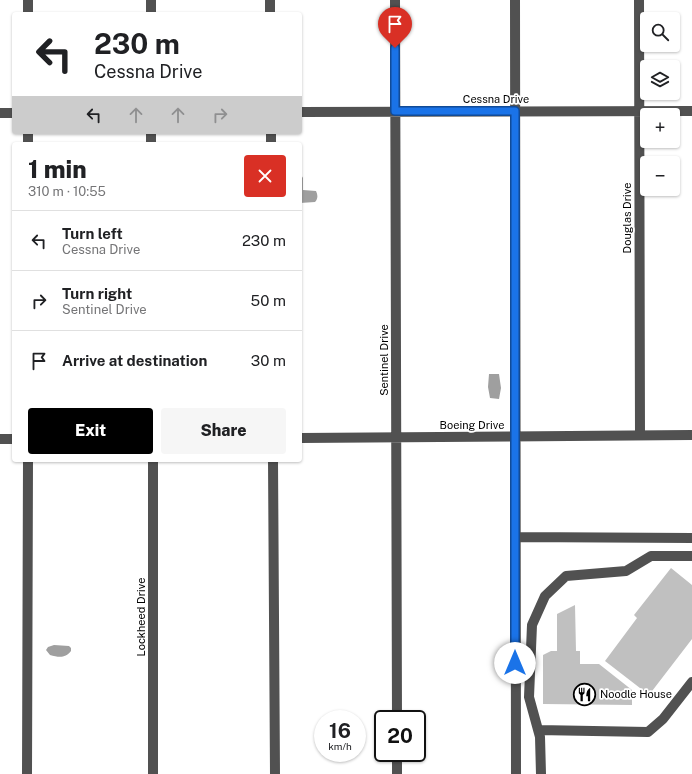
<!DOCTYPE html>
<html lang="en">
<head>
<meta charset="utf-8">
<style>
  body { margin:0; font-family:"Public Sans",sans-serif; background:#f6f6f6; color:#202124; height:100vh; display:flex; flex-direction:column; font-size:15px; white-space:nowrap }
  * { box-sizing:border-box; margin:0 }
  p { font-size:13px; color:#757577 }
  .icon { flex:none; width:22px; height:22px; fill:none; stroke:currentColor; stroke-width:2; stroke-linecap:round; stroke-linejoin:round }
  .map { position:relative; flex:1; overflow:hidden }
  .sheet { position:absolute; left:12px; top:142px; width:290px; height:320px; display:flex; flex-direction:column; background:#fff; border-radius:4px; box-shadow:0 1px 3px #0004 }
  .sheet>* { flex:none }
  .hud { position:absolute; left:12px; top:12px; width:290px; height:122px; border-radius:4px; box-shadow:0 1px 3px #0004; background:#fff; color:#202124; overflow:hidden }
  .tools { position:absolute; left:640px; top:12px; display:grid; gap:8px }
  .tools a { display:grid; place-items:center; width:40px; height:40px; border-radius:4px; background:#fff; box-shadow:0 1px 3px #0004; font-size:20px }
  .speed { position:absolute; left:314px; top:710px; display:flex; gap:8px; font-size:20px; font-weight:700; text-align:center }
  .speed>* { display:grid; place-content:center; width:52px; height:52px; border-radius:50%; background:#fff; box-shadow:0 1px 3px #0004; line-height:1 }
  .speed small { font-size:10px; font-weight:400 }
  .speed .limit { border:2px solid #111; border-radius:6px; background:#fff; color:#111 }
  .pin { position:absolute; display:grid; place-items:center; width:34px; height:34px; color:#fff; margin:-41px -17px; border-radius:50% 50% 50% 0; rotate:-45deg; box-shadow:0 0 4px #0007 }
  .pin .icon { rotate:45deg }
  .me { position:absolute; width:44px; margin:-22px; rotate:0deg; stroke-linejoin:round; filter:drop-shadow(0 0 3px #0008) }
  .turn { display:flex; align-items:center; gap:14px; height:84px; padding:0 16px; font-size:18px }
  .turn .icon { width:52px; height:52px; stroke-width:2.5 }
  .turn b { display:block; font-size:28px; line-height:34px }
  .lanes { display:flex; align-items:center; height:38px; padding:0 16px; background:#0003; justify-content:center; gap:20px; direction:ltr }
  .lanes .off { opacity:.35 }
  .round { display:grid; place-items:center; flex:none; width:42px; height:42px; border-radius:4px; background:#f6f6f6 }
  .head { display:flex; align-items:center; justify-content:space-between; height:68px; padding:0 16px }
  h1 { font-size:24px; font-weight:800; line-height:30px }
  .button { display:flex; gap:8px; margin-top:auto; padding:8px 16px }
  .button a { flex:1; height:46px; border-radius:4px; background:#000; color:#fff; font-size:16px; font-weight:800; line-height:46px; text-align:center }
  .button a+a { background:#f6f6f6; color:#202124 }
  ul { padding:0; list-style:none }
  li { display:flex; align-items:center; gap:12px; height:60px; padding:0 16px; border-top:1px solid #e0e0e0 }
  li div { flex:1 }
  li b { display:block; font-size:15px }
  li em { font-style:normal }
  .map>svg:first-child { display:block }
  .water { fill:#9f9f9f }
  .building { fill:#c0c0c0 }
  .lines { fill:none; stroke-linecap:round; stroke-linejoin:round }
  .minor { stroke:#515151; stroke-width:10 }
  .route-casing { stroke:#114b97; stroke-width:10 }
  .route { stroke:#1a73e8; stroke-width:7 }
  .labels { text-anchor:middle; stroke-width:3.5; stroke-linejoin:round; paint-order:stroke }
  .street-label { font-size:11px; fill:#000; stroke:#fff }
  .poi-label { font-size:11px; fill:#000; stroke:#fff; text-anchor:start }
</style>
</head>
<body>
<div class="map">
<svg width="692" height="774" viewBox="0 0 692 774">
  <rect width="100%" height="100%" fill="#fff"/>
  <!-- water -->
  <path class="water" d="M300 173 303 178V190L316 191C318 195 318 199 315 202L300 203Z
    M489 374H499L501 388 499 399 490 398 488 387Z
    M54 645 69 646 71 648V651C65 659 58 657 50 655L46 650 48 647Z"/>
  <!-- building -->
  <path class="building" d="M671 568 692 585V639L649 695 605 661 637 618 634 615Z
    M575 605 576 651H580V664H599L632 690V705L543 704V655L551 651H557V614Z"/>
  <g class="lines">
    <!-- minor -->
    <path class="minor" d="M28 0V14
      M151 0V14
      M270 0V14
      M395 0 397 719
      M515 0 516 774
      M639 0 640 435
      M300 112 692 111
      M0 113H14
      M151 132V144
      M271 132V144
      M28 144V132
      M300 438 692 435
      M0 439H14
      M153 460V774
      M273 460 275 774
      M515 537 692 538
      M538 730 648 732 663 719 692 682
      M397 753V774
      M27 774 28 460
      M541 774 540 737 529 697 532 625 545 596 566 576 626 571 651 556H692"/>
  </g>
  <g class="lines">
    <defs>
      <path id="route" d="M395 48V111H515V663"/>
    </defs>
    <!-- route casing -->
    <use href="#route" class="route-casing"/>
    <!-- route -->
    <use href="#route" class="route"/>
  </g>
  <!-- icons -->
  <defs>
    <symbol id="restaurant-ring" viewBox="-11 -11 22 22"><circle r="9.5" fill="#fff" stroke="#000" stroke-width="1.5"/><path d="M-5-6h1v4h1v-4h1v4h1v-4h1v5L-1.5 .5V6h-2V.5L-5-1ZM5-6V6H3V1.5H1.5Q1.5-4 5-6Z" fill="#000"/></symbol>
  </defs>
  <g fill-rule="evenodd">
    <use href="#restaurant-ring" x="572" y="682" width="25" height="25"/>
  </g>
  <g class="labels">
    <!-- street labels -->
    <g class="street-label">
      <text x="496" y="103">Cessna Drive</text>
      <text transform="translate(627 218) rotate(-90)" y="4">Douglas Drive</text>
      <text transform="translate(384 360) rotate(-90)" y="4">Sentinel Drive</text>
      <text x="472" y="429">Boeing Drive</text>
      <text transform="translate(141 617) rotate(-90)" y="4">Lockheed Drive</text>
    </g>
    <!-- poi labels -->
    <g class="poi-label">
      <text x="600" y="698">Noodle House</text>
    </g>
  </g>
</svg>
<div class="tools">
<a><svg class="icon" aria-label="search" viewBox="0 0 24 24"><circle cx="10" cy="10" r="6"/><path d="M15 15l6 6"/></svg></a>
<a><svg class="icon" aria-label="layers" viewBox="0 0 24 24"><path d="M12 4l9 5-9 5-9-5zM3 14l9 5 9-5"/></svg></a>
<a>+</a>
<a>−</a>
</div>
<div class="speed"><div>16<small>km/h</small></div><div class="limit">20</div></div>
<div class="pin" style="left:395px;top:48px;background:#d93025"><svg class="icon" aria-label="arrive" viewBox="0 0 24 24"><path d="M6 21V4h12l-3 4 3 4H6"/></svg></div>
<svg class="me" style="left:515px;top:663px" viewBox="-20 -20 40 40"><circle r="19" fill="#fff"/><path d="M0-13L10 11 0 6-10 11z" fill="#1a73e8"/></svg>
<div class="hud">
<div class="turn"><svg class="icon" aria-label="left" viewBox="0 0 24 24"><path d="M17 20v-9H6M10 6l-5 5 5 5"/></svg><div><b>230 m</b>Cessna Drive</div></div>
<div class="lanes"><svg class="icon" aria-label="left" viewBox="0 0 24 24"><path d="M17 20v-9H6M10 6l-5 5 5 5"/></svg><svg class="icon off" aria-label="ahead" viewBox="0 0 24 24"><path d="M12 20V5M6 11l6-6 6 6"/></svg><svg class="icon off" aria-label="ahead" viewBox="0 0 24 24"><path d="M12 20V5M6 11l6-6 6 6"/></svg><svg class="icon off" aria-label="right" viewBox="0 0 24 24"><path d="M7 20v-9h11M14 6l5 5-5 5"/></svg></div>
</div>
<section class="sheet">
<div class="head"><div><h1>1 min</h1><p>310 m · 10:55</p></div><a class="round" style="background:#d93025;color:#fff"><svg class="icon" aria-label="close" viewBox="0 0 24 24"><path d="M6 6l12 12M18 6L6 18"/></svg></a></div>
<ul>
<li><svg class="icon" aria-label="left" viewBox="0 0 24 24"><path d="M17 20v-9H6M10 6l-5 5 5 5"/></svg><div><b>Turn left</b><p>Cessna Drive</p></div><em>230 m</em></li>
<li><svg class="icon" aria-label="right" viewBox="0 0 24 24"><path d="M7 20v-9h11M14 6l5 5-5 5"/></svg><div><b>Turn right</b><p>Sentinel Drive</p></div><em>50 m</em></li>
<li><svg class="icon" aria-label="arrive" viewBox="0 0 24 24"><path d="M6 21V4h12l-3 4 3 4H6"/></svg><div><b>Arrive at destination</b></div><em>30 m</em></li>
</ul>
<div class="button"><a>Exit</a><a>Share</a></div>
</section>
</div>
</body>
</html>
